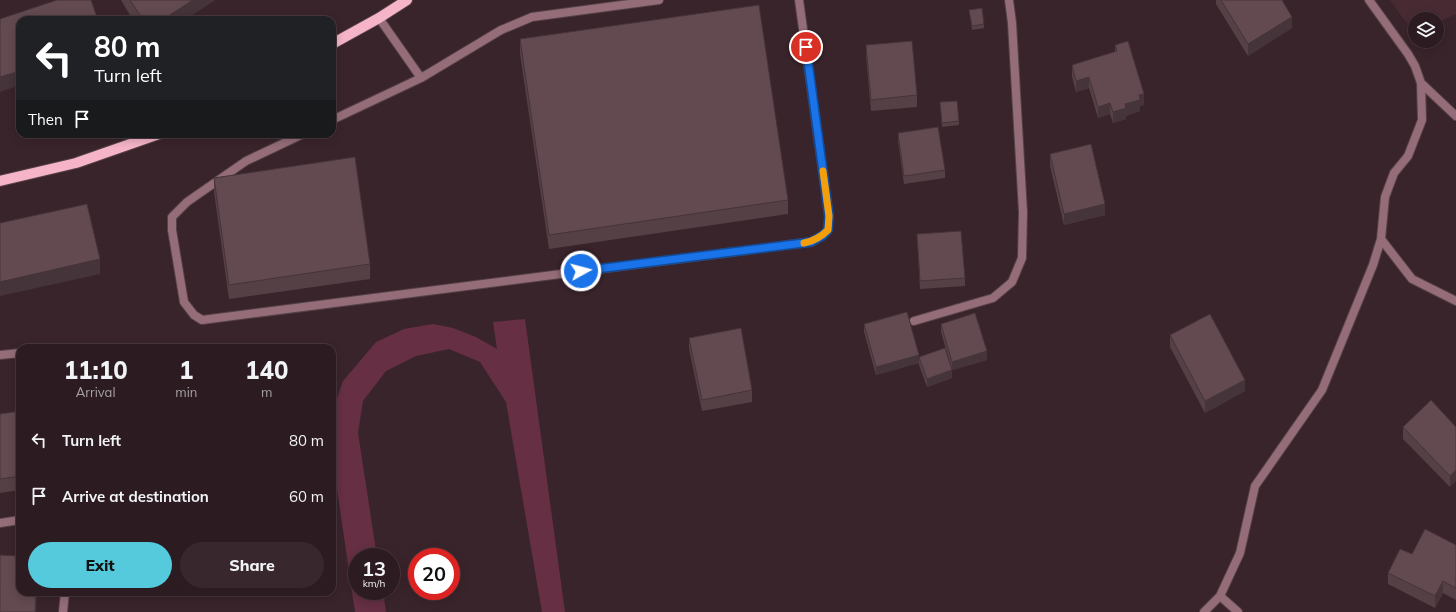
<!DOCTYPE html>
<html lang="en">
<head>
<meta charset="utf-8">
<style>
  body { margin:0; font-family:Mulish,sans-serif; background:#38282d; color:#f1f3f6; height:100vh; display:flex; flex-direction:column; font-size:15px; white-space:nowrap }
  * { box-sizing:border-box; margin:0 }
  p { font-size:13px; color:#a6a1a5 }
  .icon { flex:none; width:22px; height:22px; fill:none; stroke:currentColor; stroke-width:2; stroke-linecap:round; stroke-linejoin:round }
  .map { position:relative; flex:1; overflow:hidden }
  .drawer { position:absolute; left:16px; top:344px; width:320px; height:252px; display:flex; flex-direction:column; background:#2c1b20; border-radius:12px; box-shadow:0 2px 10px #0003,0 0 0 1px #48393e }
  .drawer>* { flex:none }
  .banner { position:absolute; left:16px; top:16px; width:320px; height:122px; border-radius:12px; box-shadow:0 2px 10px #0003,0 0 0 1px #48393e; background:#202124; color:#fff; overflow:hidden }
  .buttons { position:absolute; left:1408px; top:12px; display:grid; gap:8px }
  .buttons a { display:grid; place-items:center; width:36px; height:36px; border-radius:50%; background:#2c1b20; box-shadow:0 2px 10px #0003,0 0 0 1px #48393e; font-size:20px }
  .speed { position:absolute; left:348px; top:548px; display:flex; gap:8px; font-size:20px; font-weight:700; text-align:center }
  .speed>* { display:grid; place-content:center; width:52px; height:52px; border-radius:50%; background:#2c1b20; box-shadow:0 2px 10px #0003,0 0 0 1px #48393e; line-height:1 }
  .speed small { font-size:10px; font-weight:400 }
  .speed .limit { border:6px solid #d22; background:#fff; color:#111 }
  .pin { position:absolute; display:grid; place-items:center; width:34px; height:34px; color:#fff; margin:-17px; border:2px solid #fff; border-radius:50%; box-shadow:0 1px 4px #0007 }
  .me { position:absolute; width:44px; margin:-22px; rotate:83deg; stroke-linejoin:round; filter:drop-shadow(0 0 3px #0008) }
  .turn { display:flex; align-items:center; gap:14px; height:84px; padding:0 12px; font-size:18px }
  .turn .icon { width:52px; height:52px; stroke-width:2.5 }
  .turn b { display:block; font-size:28px; line-height:34px }
  .then { display:flex; align-items:center; height:38px; padding:0 12px; background:#0003; gap:8px; font-size:15px }
  .eta { display:flex; justify-content:space-evenly; align-items:center; height:68px; text-align:center }
  .eta b { font-size:24px; font-weight:800; line-height:28px }
  .primary-button { display:flex; gap:8px; margin-top:auto; padding:8px 12px }
  .primary-button a { flex:1; height:46px; border-radius:24px; background:#54cadc; color:#111; font-size:16px; font-weight:800; line-height:46px; text-align:center }
  .primary-button a+a { background:#38282d; color:#f1f3f6 }
  ul { padding:0; list-style:none }
  li { display:flex; align-items:center; gap:12px; height:56px; padding:0 12px }
  li div { flex:1 }
  li b { display:block; font-size:15px }
  li em { font-style:normal }
  .map>svg:first-child { display:block }
  .built { fill:#482a33 }
  .pitch { fill:#662f43 }
  .lines { fill:none; stroke-linecap:round; stroke-linejoin:round }
  .lane-casing { stroke:#554147; stroke-width:10 }
  .street-casing { stroke:#554147; stroke-width:10 }
  .primary-casing { stroke:#554147; stroke-width:12 }
  .lane { stroke:#956d79; stroke-width:8 }
  .street { stroke:#956d79; stroke-width:8 }
  .primary { stroke:#f5b4c8; stroke-width:10 }
  .wall { fill:#554046 }
  .shaded-wall { fill:#453439 }
  .building { fill:#634a51; stroke:#453439 }
  .route-casing { stroke:#114b97; stroke-width:10 }
  .route { stroke:#1a73e8; stroke-width:7 }
  .slow { stroke:#f59e0b; stroke-width:7 }
</style>
</head>
<body>
<div class="map">
<svg width="1456" height="612" viewBox="0 0 1456 612">
  <rect width="100%" height="100%" fill="#3a242b"/>
  <!-- built -->
  <path class="built" d="M1390 0H1456V14L1437 23V19H1415L1414 33Z"/>
  <!-- pitch -->
  <path class="pitch" d="M525 319 565 612H542L506 402 480 362 449 349 416 356 386 371 363 401 358 433 377 557H357V591H383L386 612H355L332 455V413L343 381 376 342 404 329 433 324 453 328 476 337 497 349 493 322Z"/>
  <g class="lines">
    <defs>
      <path id="lane" d="M379 18 421 78
        M332 120 421 78 501 30 532 17 659 0
        M303 134 246 161 187 202 172 217V230L184 302 194 315 202 320 811 242 822 236 828 230 829 216 799 0
        M0 355 20 353
        M0 523 20 520
        M63 612 65 592"/>
      <path id="street" d="M1421 83 1456 116
        M1381 239 1412 279 1456 301
        M914 321 993 298 1012 282 1022 258 1023 212 1012 23 1009 0
        M1220 596 1238 612
        M1204 612 1220 596 1240 553 1255 486 1322 390 1373 265 1381 239 1385 197 1394 173 1408 156 1422 120 1421 83 1415 66 1408 54 1369 0"/>
      <path id="primary" d="M332 44 379 18 407 0
        M0 181 76 163 159 134"/>
    </defs>
    <!-- lane casing -->
    <use href="#lane" class="lane-casing"/>
    <!-- street casing -->
    <use href="#street" class="street-casing"/>
    <!-- primary casing -->
    <use href="#primary" class="primary-casing"/>
    <!-- lane -->
    <use href="#lane" class="lane"/>
    <!-- street -->
    <use href="#street" class="street"/>
    <!-- primary -->
    <use href="#primary" class="primary"/>
  </g>
  <!-- wall -->
  <path class="wall" d="M121 0H215L184 20H133Z
    M1216 0H1282L1292 28 1248 56 1216 4Z
    M969 10 984 24V28L972 30Z
    M520 39 788 200V214L549 249 520 54Z
    M866 45 917 95V107L871 111 866 56Z
    M1115 45 1144 105 1140 106V111L1126 116V119L1113 123 1110 114 1098 118 1089 88 1076 92 1072 77V65L1115 52Z
    M940 102 959 121V125L942 127Z
    M898 133 945 170V178L904 184 898 141Z
    M1050 154 1105 215 1064 225 1050 166Z
    M214 178 370 264V279L229 299 214 192Z
    M917 234 965 278V286L920 289Z
    M864 324 919 363 876 375 864 332Z
    M941 324 987 360 952 370 941 332Z
    M1170 335 1245 391 1205 413 1170 347Z
    M689 338 752 390V402L702 411 689 349Z
    M919 357 952 378 927 387 919 365Z
    M20 411V490L0 493V414Z
    M1403 427H1456L1450 487 1403 439Z
    M1456 545V600L1443 593 1435 608 1388 584V573L1412 554Z"/>
  <!-- shaded-wall -->
  <path class="shaded-wall" d="M193 0H215L184 20H162Z
    M1292 17V28L1248 56V44Z
    M20 71V85L0 92V77Z
    M1089 77V88L1076 92V81Z
    M1144 94V105L1140 106V111L1126 116V119L1113 123V112L1125 104 1139 95Z
    M1110 103V114L1098 118V107Z
    M1105 204V215L1064 225V214Z
    M100 259V274L0 296V282Z
    M987 351V360L952 370V362Z
    M919 355V363L876 375V367Z
    M952 370V378L927 387V379Z
    M1245 380V391L1205 413V401Z
    M1456 470V481L1450 487V476Z
    M1443 581V593L1435 608V596Z
    M36 592H37L36 612H35Z"/>
  <!-- building -->
  <path class="building" d="M57 0H91L98 20H20V71L0 77V19Z
    M130 0H193L162 20H143Z
    M1221 0H1282L1292 17 1248 44Z
    M759 5 788 200 549 235 520 39Z
    M982 8 984 24 972 26 969 10Z
    M912 41 917 95 871 100 866 45Z
    M1128 41 1144 94 1139 95 1140 100 1125 104 1126 108 1113 112 1110 103 1098 107 1089 77 1076 81 1072 65 1117 51 1115 45Z
    M957 101 959 121 942 123 940 102Z
    M938 127 945 170 904 176 898 133Z
    M1091 144 1105 204 1064 214 1050 154Z
    M355 157 370 264 229 285 214 178Z
    M87 204 100 259 0 282V223Z
    M961 231 965 278 920 281 917 234Z
    M907 312 919 355 876 367 864 324Z
    M975 313 987 351 952 362 941 324Z
    M1210 314 1245 380 1205 401 1170 335Z
    M741 328 752 390 702 400 689 338Z
    M945 348 952 370 927 379 919 357Z
    M1431 400 1456 427V470L1450 476 1403 427Z
    M20 411V476L0 479V414Z
    M1425 529 1456 545V588L1443 581 1435 596 1388 573 1400 549 1412 554Z
    M0 555 20 556V592H36L35 612H0Z"/>
  <g class="lines">
    <defs>
      <path id="route" d="M581 271 811 242 822 236 828 230 829 216 806 47"/>
    </defs>
    <!-- route casing -->
    <use href="#route" class="route-casing"/>
    <!-- route -->
    <use href="#route" class="route"/>
    <!-- slow -->
    <path class="slow" d="M804 243C814 241 821 237 828 230L829 216 823 171"/>
  </g>
</svg>
<div class="buttons">
<a><svg class="icon" aria-label="layers" viewBox="0 0 24 24"><path d="M12 4l9 5-9 5-9-5zM3 14l9 5 9-5"/></svg></a>
</div>
<div class="speed"><div>13<small>km/h</small></div><div class="limit">20</div></div>
<div class="pin" style="left:806px;top:47px;background:#d93025"><svg class="icon" aria-label="arrive" viewBox="0 0 24 24"><path d="M6 21V4h12l-3 4 3 4H6"/></svg></div>
<svg class="me" style="left:581px;top:271px" viewBox="-20 -20 40 40"><circle r="17" fill="#1a73e8" stroke="#fff" stroke-width="3"/><path d="M0-11L8 9 0 5-8 9z" fill="#fff"/></svg>
<div class="banner">
<div class="turn"><svg class="icon" aria-label="left" viewBox="0 0 24 24"><path d="M17 20v-9H6M10 6l-5 5 5 5"/></svg><div><b>80 m</b>Turn left</div></div>
<div class="then">Then<svg class="icon" aria-label="arrive" viewBox="0 0 24 24"><path d="M6 21V4h12l-3 4 3 4H6"/></svg></div>
</div>
<section class="drawer">
<div class="eta">
<div><b>11:10</b><p>Arrival</p></div>
<div><b>1</b><p>min</p></div>
<div><b>140</b><p>m</p></div>
</div>
<ul>
<li><svg class="icon" aria-label="left" viewBox="0 0 24 24"><path d="M17 20v-9H6M10 6l-5 5 5 5"/></svg><div><b>Turn left</b></div><em>80 m</em></li>
<li><svg class="icon" aria-label="arrive" viewBox="0 0 24 24"><path d="M6 21V4h12l-3 4 3 4H6"/></svg><div><b>Arrive at destination</b></div><em>60 m</em></li>
</ul>
<div class="primary-button"><a>Exit</a><a>Share</a></div>
</section>
</div>
</body>
</html>
